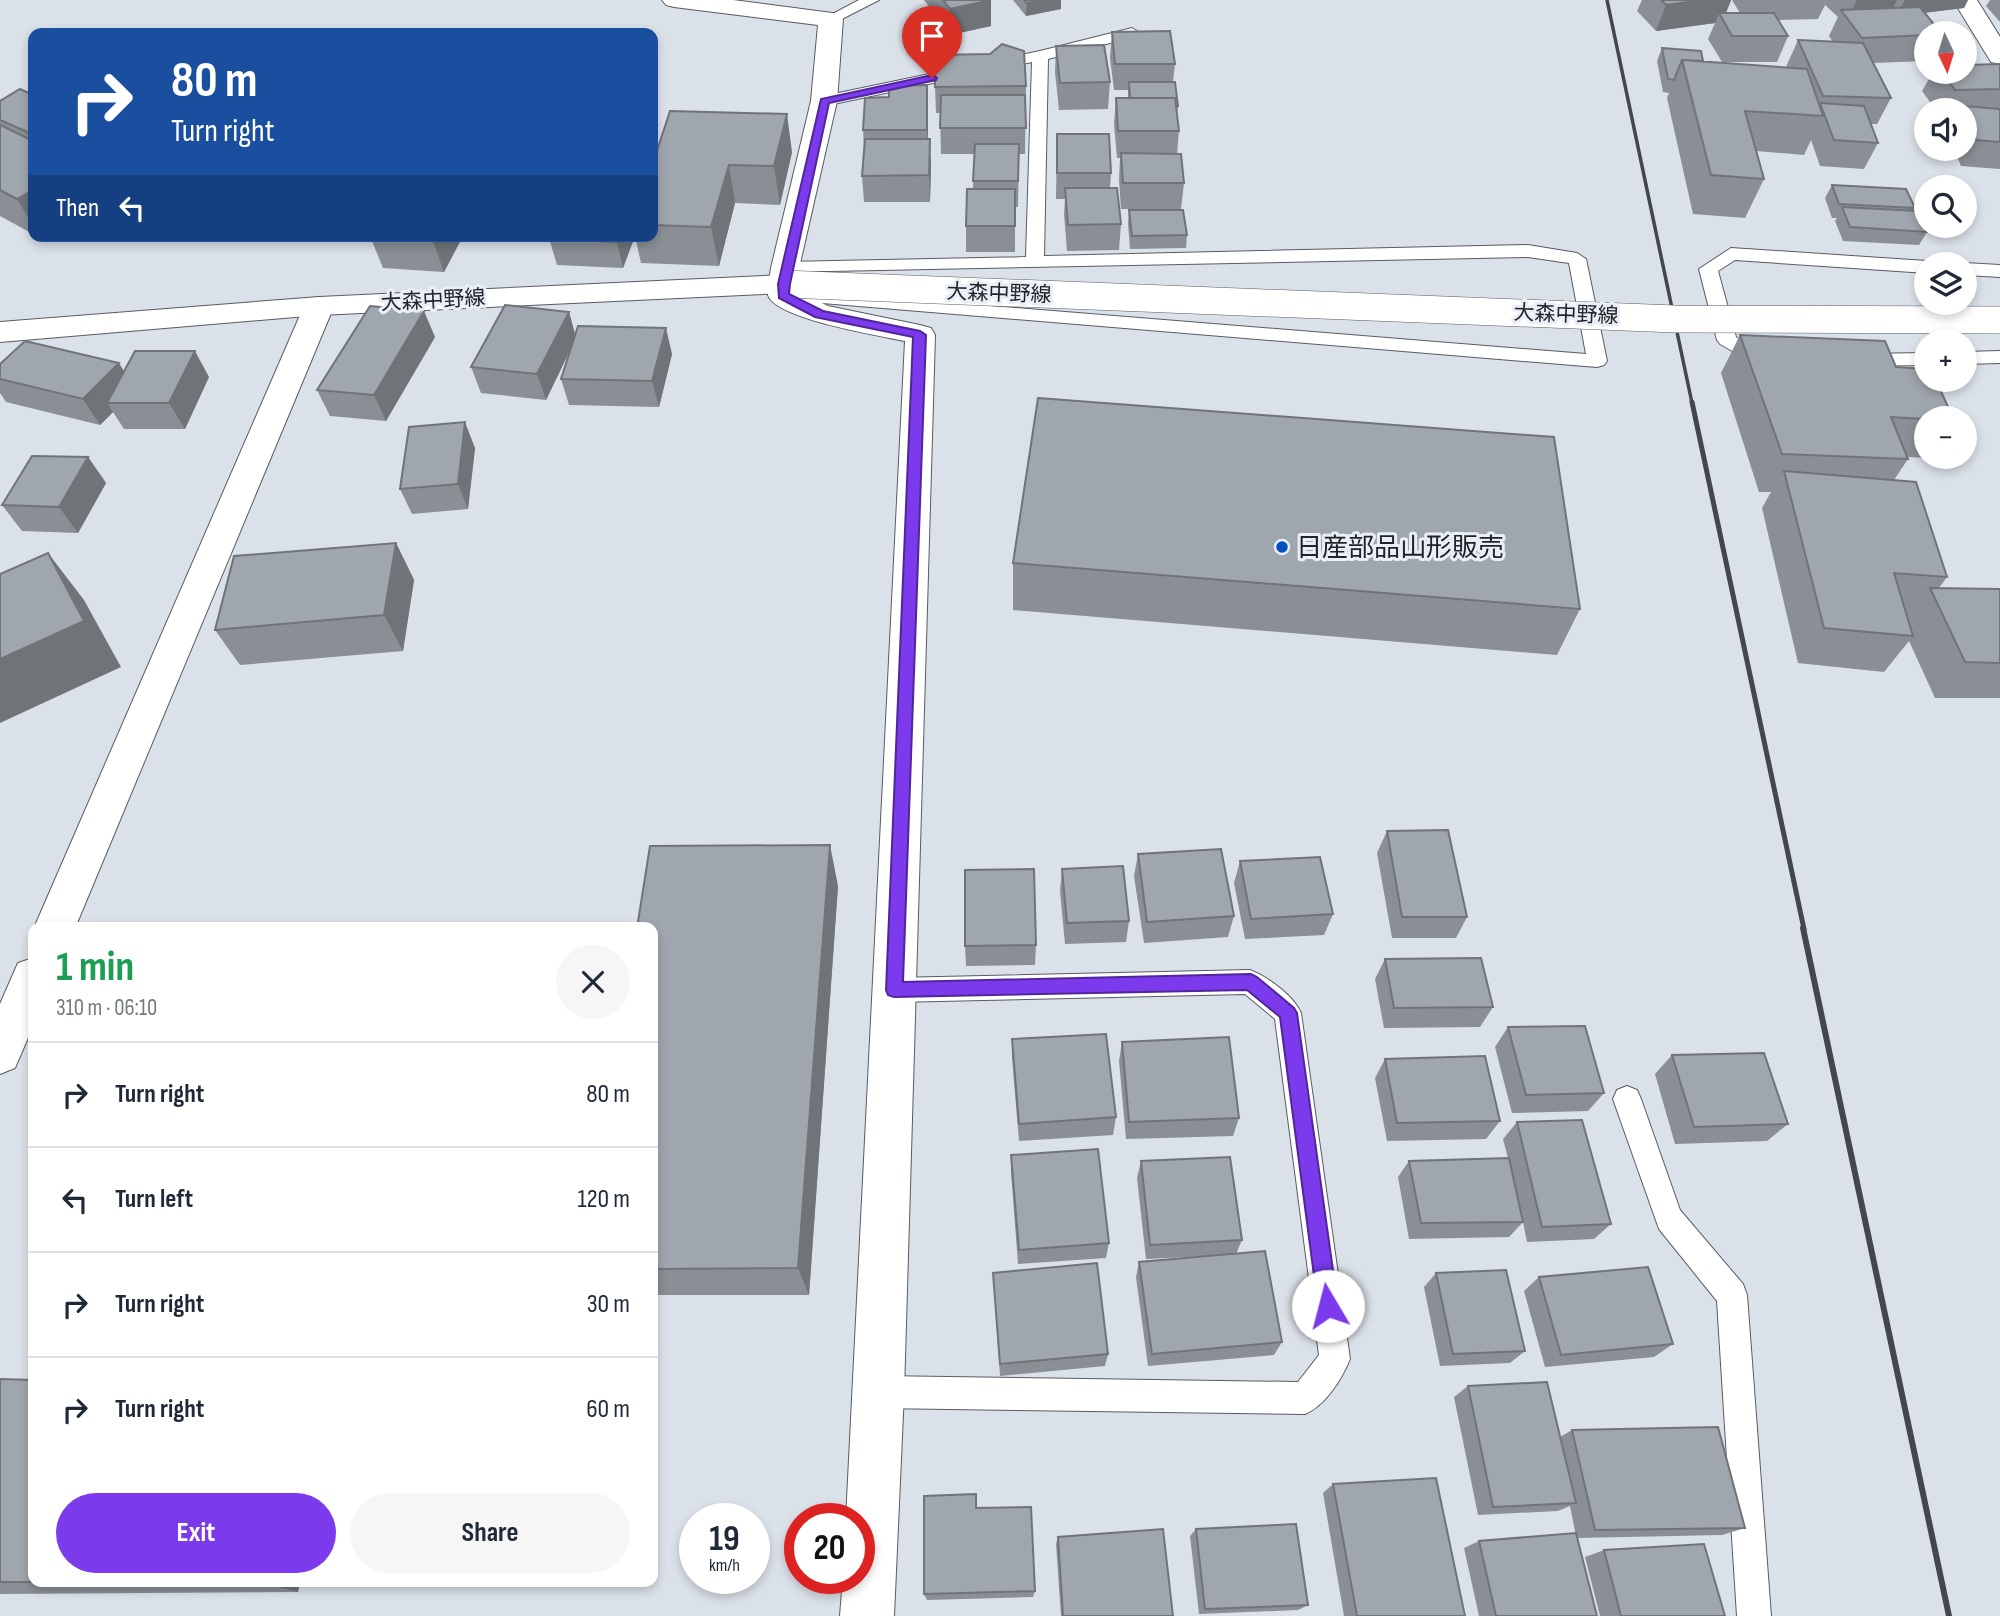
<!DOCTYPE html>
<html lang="en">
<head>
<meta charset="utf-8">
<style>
  body { margin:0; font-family:"Sofia Sans Condensed","Noto Sans JP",sans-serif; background:#f6f6f7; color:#1f2937; height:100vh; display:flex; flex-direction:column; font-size:26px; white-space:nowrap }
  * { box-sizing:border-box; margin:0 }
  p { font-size:23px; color:#747a83 }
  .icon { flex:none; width:38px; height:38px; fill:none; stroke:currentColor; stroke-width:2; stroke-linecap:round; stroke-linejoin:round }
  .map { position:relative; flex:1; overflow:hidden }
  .side { position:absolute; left:28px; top:922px; width:630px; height:665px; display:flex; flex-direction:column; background:#fff; border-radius:14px; box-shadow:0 4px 10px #0003 }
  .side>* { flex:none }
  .top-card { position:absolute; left:28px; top:28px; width:630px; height:214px; border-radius:14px; box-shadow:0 4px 10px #0003; background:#1a4fa0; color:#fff; overflow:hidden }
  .needle { width:46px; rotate:176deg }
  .controls { position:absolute; left:1914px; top:21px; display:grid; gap:14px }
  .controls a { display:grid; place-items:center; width:63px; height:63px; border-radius:50%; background:#fff; box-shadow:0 4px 10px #0003; font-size:35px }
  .speed { position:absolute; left:679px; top:1503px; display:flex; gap:14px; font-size:35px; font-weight:700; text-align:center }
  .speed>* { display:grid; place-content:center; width:91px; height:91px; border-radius:50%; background:#fff; box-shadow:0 4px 10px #0003; line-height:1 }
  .speed small { font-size:18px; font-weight:400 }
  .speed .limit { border:10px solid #d22; background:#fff; color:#111 }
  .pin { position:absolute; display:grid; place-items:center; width:60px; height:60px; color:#fff; margin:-72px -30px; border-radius:50% 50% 50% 0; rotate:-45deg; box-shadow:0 0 7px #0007 }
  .pin .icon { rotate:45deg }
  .me { position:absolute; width:77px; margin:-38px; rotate:352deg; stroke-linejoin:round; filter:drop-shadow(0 0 5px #0008) }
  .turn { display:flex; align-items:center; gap:24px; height:147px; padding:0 28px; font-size:32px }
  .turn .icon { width:91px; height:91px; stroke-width:2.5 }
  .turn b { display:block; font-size:49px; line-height:60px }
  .then { display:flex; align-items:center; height:66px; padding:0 28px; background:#0003; gap:14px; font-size:26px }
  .round { display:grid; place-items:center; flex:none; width:74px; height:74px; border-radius:37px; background:#f6f6f7 }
  .summary { display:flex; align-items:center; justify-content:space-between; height:119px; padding:0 28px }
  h1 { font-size:42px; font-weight:700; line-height:52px; color:#1e9e55 }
  .button { display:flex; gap:14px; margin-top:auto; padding:14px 28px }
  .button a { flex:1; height:80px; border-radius:42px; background:#7c3aed; color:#fff; font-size:28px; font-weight:700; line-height:80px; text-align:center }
  .button a+a { background:#f6f6f7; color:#1f2937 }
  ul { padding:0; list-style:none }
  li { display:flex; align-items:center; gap:21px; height:105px; padding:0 28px; border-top:2px solid #e0e1e3 }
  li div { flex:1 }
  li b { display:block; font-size:26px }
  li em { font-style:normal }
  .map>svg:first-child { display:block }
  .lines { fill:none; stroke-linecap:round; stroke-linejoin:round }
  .service-casing { stroke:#575c63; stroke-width:2 }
  .minor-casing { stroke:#575c63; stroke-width:2 }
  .tertiary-casing { stroke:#575c63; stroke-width:2 }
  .secondary-casing { stroke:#575c63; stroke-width:2 }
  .service { fill:#fff; fill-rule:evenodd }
  .minor { fill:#fff; fill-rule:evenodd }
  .tertiary { fill:#fff; fill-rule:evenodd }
  .secondary { fill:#fff; fill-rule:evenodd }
  .rail-far2 { stroke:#43464a; stroke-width:3.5 }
  .rail-far1 { stroke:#43464a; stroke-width:5 }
  .rail { stroke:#43464a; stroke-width:6 }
  .secondary-bridge-casing { stroke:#575c63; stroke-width:28; stroke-linecap:butt }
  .secondary-bridge { stroke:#fff; stroke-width:27 }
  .wall { fill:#8a8f95 }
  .shaded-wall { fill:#707479 }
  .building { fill:#a0a6ad; stroke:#707479; stroke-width:2 }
  .route { fill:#7c3aed; stroke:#51269a; stroke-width:2 }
  .poi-dot { fill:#0050ba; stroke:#e9eff7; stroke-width:2.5 }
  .labels { text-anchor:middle; stroke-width:6; stroke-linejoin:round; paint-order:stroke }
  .far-street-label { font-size:21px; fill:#212326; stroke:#e9eff7 }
  .poi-label { font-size:26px; fill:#212326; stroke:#e9eff7; text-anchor:start }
</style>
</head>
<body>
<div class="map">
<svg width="2000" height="1616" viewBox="0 0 2000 1616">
  <rect width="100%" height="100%" fill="#dbe1e9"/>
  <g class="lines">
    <defs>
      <path id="service" d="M859 0H879L836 22H826L823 19Z
        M1132 28 1140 33 1137 36 1048 59 1044 256 1528 245 1577 253 1586 259 1607 361 1604 365 1597 367 798 301 796 297 805 291 1586 354 1569 263 1528 257 779 272 776 268 779 264 785 262 1026 257 1032 62 824 106 816 101 824 96 1040 51Z
        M1731 248 1927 261 1934 264H1927V273L1735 260 1718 271 1736 337 1772 362 1769 366 1762 368 1720 344 1717 340 1699 269Z
        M1965 263 2000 265V277L1965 275V264H1961Z
        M2000 351V363L1965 364V352Z
        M1927 353V365L1861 366 1854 364 1851 360 1854 356 1861 354Z
        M1250 970C1268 977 1294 996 1301 1013L1350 1359C1342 1379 1325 1406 1305 1414L879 1408 868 1403 863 1392 868 1381 879 1376 1298 1382 1319 1355 1275 1019 1245 994 894 1002 885 998 881 990 885 982 894 978Z
        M1627 1086 1637 1090 1641 1099 1680 1210 1743 1284 1747 1295 1771 1616H1737L1717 1301 1659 1229 1613 1099 1617 1090Z"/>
      <path id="minor" d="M662 0H733L840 14 843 19 837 101 799 268 798 291 828 306 920 325 931 328 935 335 904 1392 894 1616H840L843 1578H859V1519H846L905 341C881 336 775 319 768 295 767 288 770 276 771 268L811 101 818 25 674 7 666 5Z
        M1953 0H1977L2000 37V64L1991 62Z"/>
      <path id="tertiary" d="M319 297 329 299 334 306 75 928H34L304 306 309 299Z
        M33 958V1026L15 1068 0 1074V1004L18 963Z"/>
      <path id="secondary" d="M784 275 794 278 798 284 794 290 784 293 319 315 0 342V322L319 297Z"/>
    </defs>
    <!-- service casing -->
    <use href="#service" class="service-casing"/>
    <!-- minor casing -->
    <use href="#minor" class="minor-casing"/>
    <!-- tertiary casing -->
    <use href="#tertiary" class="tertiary-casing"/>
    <!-- secondary casing -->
    <use href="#secondary" class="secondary-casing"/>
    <!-- service -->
    <use href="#service" class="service"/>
    <!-- minor -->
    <use href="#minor" class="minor"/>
    <!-- tertiary -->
    <use href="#tertiary" class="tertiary"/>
    <!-- secondary -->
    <use href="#secondary" class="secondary"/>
    <!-- rail-far2 -->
    <path class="rail-far2" d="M1607 0 1692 403"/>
    <!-- rail-far1 -->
    <path class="rail-far1" d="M1692 402 1804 929"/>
    <!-- rail -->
    <path class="rail" d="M1803 928 1949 1616"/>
    <defs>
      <path id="secondary-bridge" d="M784 284 1675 319 2000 320"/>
    </defs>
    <!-- secondary-bridge casing -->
    <use href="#secondary-bridge" class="secondary-bridge-casing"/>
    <!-- secondary-bridge -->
    <use href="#secondary-bridge" class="secondary-bridge"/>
  </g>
  <!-- wall -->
  <path class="wall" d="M924 0H991V26L950 35Z
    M1013 0H1061V9L1026 16Z
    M1642 0H1731L1726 13H1740L1732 0H1968L1964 8 1924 13 1927 33V61L1873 63 1891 98 1877 124H1871L1878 143 1864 169 1820 166 1811 140 1804 155 1756 151 1764 179 1745 218 1693 214 1667 98 1669 93 1663 92 1657 61 1662 48 1703 61 1786 67 1798 40 1833 42 1829 36 1838 17 1825 5 1818 19 1778 20 1788 36 1777 62H1722L1708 39 1715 23 1656 31 1637 11Z
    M1990 0H2000V22L1986 6Z
    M1112 32 1175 64 1173 82 1178 106 1177 114 1179 131 1177 154 1184 183 1181 209H1121L1119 180 1120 158H1117L1114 124 1116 98H1128V90H1114L1110 58Z
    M1056 46 1110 82 1108 109 1059 110 1055 72Z
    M2000 64V169L1961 166 1954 149H1965V110H1936L1922 91 1933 72H1965Z
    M1026 86 1025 154H1019L1018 207H1015V252H966V226L973 189 974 154H941L940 113H936L935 87Z
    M33 95V234L0 216V101Z
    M928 111V139L931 165 930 202H864L862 176 864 147 863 130Z
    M1057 134 1111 173 1110 188 1121 224 1119 250 1067 251 1064 214 1065 199H1056Z
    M792 152 780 205 735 203 719 266 641 263 635 236H653V163Z
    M1832 185 1915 208 1913 211 1927 232 1919 245 1843 241 1835 221 1837 218H1832L1825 198Z
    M1129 210 1187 235 1186 248 1130 249 1128 224Z
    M370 236H463L444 272 383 268Z
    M635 236 623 268 557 265 549 238Z
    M569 312 575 334 672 354 659 407 569 405 561 379 569 352 546 400 481 393 471 367Z
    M1740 335 1896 367 1927 419V457H1928V458L1907 457 1908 459 1894 480 1947 577 1939 588 2000 589V698H1935L1909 641 1884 672 1798 663 1762 508 1771 492H1759L1721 373Z
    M435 337 386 421 330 416 317 390Z
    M0 364 124 371 209 377 185 429H124L113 412 100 425 6 402 0 393Z
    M475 448 468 509 412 514 400 489Z
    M88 457 106 483 78 533 22 531 2 505Z
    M396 543 414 580 403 651 240 665 215 630Z
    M1013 563 1580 609 1557 655 1013 610Z
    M1387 831 1467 917 1456 938H1392L1377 853Z
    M1138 854 1234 916 1228 937 1144 943 1134 876Z
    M1240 861 1333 914 1324 935 1245 939 1234 883Z
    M1062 869 1129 921 1126 942 1065 944 1060 891Z
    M838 886 809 1295H653V928Z
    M1036 945 1035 965 966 966 965 946Z
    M1385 959 1493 1007 1480 1027 1384 1028 1375 979Z
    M1508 1027 1604 1093 1588 1111 1512 1113 1495 1047Z
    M1012 1039 1116 1117 1113 1135 1019 1141 1012 1058Z
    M1122 1042 1239 1118 1233 1136 1126 1139 1119 1061Z
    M1672 1055 1788 1124 1767 1141 1675 1144 1655 1074Z
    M1385 1059 1500 1121 1486 1139 1387 1141 1375 1078Z
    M1517 1122 1611 1224 1594 1239 1527 1242 1523 1222 1509 1237 1409 1239 1398 1177 1409 1161 1508 1158 1503 1139Z
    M1011 1155 1109 1243 1106 1258 1018 1264 1011 1172Z
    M1141 1161 1242 1240 1236 1254 1282 1342 1274 1355 1148 1366 1136 1277 1139 1262 1207 1256 1146 1259 1137 1178Z
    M993 1273 1108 1354 1105 1366 1000 1376Z
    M1436 1273 1525 1351 1510 1363 1440 1366 1424 1287Z
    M1539 1277 1673 1344 1654 1357 1545 1367 1524 1291Z
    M0 1379 33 1582H300L298 1592 0 1594Z
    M1468 1386 1560 1437 1572 1430 1745 1528 1722 1535 1577 1538 1597 1616H1479L1464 1548 1479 1541 1576 1536 1570 1506 1558 1511 1478 1515 1454 1397Z
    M1333 1484 1465 1616H1344L1323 1493Z
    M977 1508 1035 1591 1033 1597 927 1600 924 1594Z
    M1196 1529 1308 1605 1298 1610 1199 1614 1190 1536Z
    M1058 1537 1173 1616H1061L1056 1544Z
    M1604 1550 1725 1616H1600L1585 1557Z"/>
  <!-- shaded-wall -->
  <path class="shaded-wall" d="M991 0V26L950 35V9Z
    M1041 0H1061V9L1026 16 1027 3Z
    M1703 0H1731L1723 20 1719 13 1715 23 1656 31 1666 5Z
    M1857 0H1897L1888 19H1848Z
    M1905 0H1968L1964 8 1896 16Z
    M927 85 928 111V156L927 130Z
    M787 114 792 152 780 205 774 166Z
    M930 139 931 165 930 202 929 175Z
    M729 165 735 203 719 266 711 227Z
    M33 190V225L17 199Z
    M431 236H463L444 272Z
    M619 236H635L623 268 617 242Z
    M424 311 435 337 386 421 374 395Z
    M569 312 576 338 546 400 537 374Z
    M666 328 672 354 659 407 652 381Z
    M195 351 209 377 185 429 169 403Z
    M119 363 135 389 107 403 113 412 100 425 83 399Z
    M465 422 475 448 468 509 458 484Z
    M88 457 106 483 78 533 59 507Z
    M396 543 414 580 403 651 384 615Z
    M48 553 84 600 121 667 0 723V659Z
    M830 845 838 886 809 1295 798 1268Z
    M260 1582H300L298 1592Z"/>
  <!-- building -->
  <path class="building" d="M943 0H991L950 9Z
    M1024 0H1041L1027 3Z
    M1661 0H1703L1666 5Z
    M1920 7 1941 33H1927V35L1862 38 1841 10Z
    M1719 13H1774L1788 36H1732Z
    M1170 31 1175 64H1115L1112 32Z
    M1798 40 1863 43 1891 98 1823 96Z
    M1002 44 1024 51 1026 86 935 87V55L990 54Z
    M1104 45 1110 82 1060 83 1056 46Z
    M1662 48 1701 51 1703 61 1682 60 1674 80 1668 79Z
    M1682 60 1807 69 1823 116 1745 111 1764 179 1711 175Z
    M2000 64V89L1955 90 1942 72H1965V65Z
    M1129 82H1175L1178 106H1176L1175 98H1130Z
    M927 85V130H863L865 98 889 97V86Z
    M20 89 33 95V133L32 134 0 120V101Z
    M941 95H1025L1026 128H940Z
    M1116 98H1175L1179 131H1118Z
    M1820 103 1864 106 1878 143 1834 140Z
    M1963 106 2000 109V142L1976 140Z
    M670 111 787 114 774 166 729 165 711 227 653 225V163Z
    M0 125 33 141V190L17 199 0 190Z
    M1057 134H1109L1111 173H1057Z
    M865 139H930L929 175 862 176Z
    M975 144H1019L1018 181H973Z
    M1121 153 1181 154 1184 183H1123Z
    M1832 185 1906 189 1915 208 1839 204Z
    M1065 188H1117L1121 224 1068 225Z
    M967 189H1015V226H966Z
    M1842 207 1918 211 1927 232 1850 227Z
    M1129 210H1183L1187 235 1132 236Z
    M550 236H619L617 242 549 238Z
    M505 305 569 312 537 374 471 367Z
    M370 306 424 311 374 395 317 390Z
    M578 326 666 328 652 381 561 379Z
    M1740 335 1885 341 1896 367 1927 369V380H1936L1953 418 1927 419 1891 417 1908 459 1782 454Z
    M25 341 119 363 83 399 0 379V364Z
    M135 351H195L169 403H107Z
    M1038 398 1554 437 1580 609 1013 563Z
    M465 422 458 484 400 489 409 427Z
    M32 456 88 457 59 507 2 505Z
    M1784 471 1916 482 1947 577 1894 573 1913 636 1824 628Z
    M396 543 384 615 215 630 234 556Z
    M48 553 84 621 0 659V574Z
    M1930 588 2000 589V663L1965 662Z
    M1448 830 1467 917H1402L1387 831Z
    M830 845 798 1268 653 1269V928H637L650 846Z
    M1221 849 1234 916 1147 922 1138 854Z
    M1320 857 1333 914 1251 919 1240 861Z
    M1123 866 1129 921 1067 923 1062 869Z
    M1034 869 1036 945 965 946V870Z
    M1481 958 1493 1007 1394 1008 1385 959Z
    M1585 1026 1604 1093 1526 1095 1508 1027Z
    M1106 1034 1116 1117 1019 1124 1012 1039Z
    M1229 1037 1239 1118 1129 1122 1122 1042Z
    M1764 1053 1788 1124 1694 1127 1672 1055Z
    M1485 1056 1500 1121 1397 1123 1385 1059Z
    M1582 1120 1611 1224 1542 1227 1517 1122Z
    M1098 1149 1109 1243 1019 1250 1011 1155Z
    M1230 1157 1242 1240 1150 1245 1141 1161Z
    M1509 1158 1523 1222 1421 1223 1409 1161Z
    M1265 1251 1282 1342 1152 1354 1139 1262Z
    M1097 1263 1108 1354 1000 1364 993 1273Z
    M1648 1267 1673 1344 1561 1355 1539 1277Z
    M1506 1270 1525 1351 1453 1354 1436 1273Z
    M0 1379 33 1380V1582H0Z
    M1547 1382 1576 1503 1493 1507 1468 1386Z
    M1718 1427 1745 1528 1595 1530 1572 1430Z
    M1436 1478 1465 1616H1357L1333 1484Z
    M976 1494V1508L1031 1507 1035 1591 924 1594V1496Z
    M1296 1524 1308 1605 1205 1609 1196 1529Z
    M1163 1529 1173 1616H1063L1058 1537Z
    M1576 1533 1597 1616H1496L1479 1541Z
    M1704 1544 1725 1616H1621L1604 1550Z"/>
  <!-- route -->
  <path class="route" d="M932 75 937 78 936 80 829 103 790 284 789 294 823 311 920 331 926 335 903 982 1251 974 1257 977 1294 1008 1297 1013 1338 1306 1335 1313 1328 1316 1321 1313 1318 1306 1280 1017 1247 990 894 997 888 995 886 990 913 337 815 317 779 298 778 284 821 99Z"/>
  <!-- markers -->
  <circle class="poi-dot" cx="1282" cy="547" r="7"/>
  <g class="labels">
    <!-- far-street labels -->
    <g class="far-street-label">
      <text transform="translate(999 293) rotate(2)" y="7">大森中野線</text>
      <text transform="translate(433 300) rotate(-3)" y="7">大森中野線</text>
      <text transform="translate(1566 314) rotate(2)" y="7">大森中野線</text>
    </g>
    <!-- poi labels -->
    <g class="poi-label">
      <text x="1296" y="556">日産部品山形販売</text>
    </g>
  </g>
</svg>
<div class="controls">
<a><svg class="needle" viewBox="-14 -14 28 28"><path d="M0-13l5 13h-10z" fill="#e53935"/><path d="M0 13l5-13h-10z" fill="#747a83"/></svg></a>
<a><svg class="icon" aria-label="sound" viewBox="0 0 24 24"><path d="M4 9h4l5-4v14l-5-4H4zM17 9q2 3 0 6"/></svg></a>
<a><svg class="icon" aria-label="search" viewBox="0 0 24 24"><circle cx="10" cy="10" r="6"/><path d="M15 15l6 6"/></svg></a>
<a><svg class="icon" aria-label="layers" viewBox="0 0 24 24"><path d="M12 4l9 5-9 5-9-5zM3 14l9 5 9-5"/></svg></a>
<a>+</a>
<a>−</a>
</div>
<div class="speed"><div>19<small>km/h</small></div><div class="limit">20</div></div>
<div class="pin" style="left:932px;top:78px;background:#d93025"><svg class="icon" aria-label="arrive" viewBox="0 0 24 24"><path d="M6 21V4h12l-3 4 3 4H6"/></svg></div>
<svg class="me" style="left:1328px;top:1306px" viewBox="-20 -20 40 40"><circle r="19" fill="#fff"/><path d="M0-13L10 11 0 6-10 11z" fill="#7c3aed"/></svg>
<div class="top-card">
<div class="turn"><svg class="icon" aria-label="right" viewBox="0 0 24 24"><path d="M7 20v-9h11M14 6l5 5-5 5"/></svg><div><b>80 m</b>Turn right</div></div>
<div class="then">Then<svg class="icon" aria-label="left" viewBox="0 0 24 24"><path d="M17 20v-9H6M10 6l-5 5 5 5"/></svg></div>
</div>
<section class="side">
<div class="summary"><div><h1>1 min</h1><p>310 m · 06:10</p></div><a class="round"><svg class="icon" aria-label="close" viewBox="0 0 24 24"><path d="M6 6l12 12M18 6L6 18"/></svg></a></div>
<ul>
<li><svg class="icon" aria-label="right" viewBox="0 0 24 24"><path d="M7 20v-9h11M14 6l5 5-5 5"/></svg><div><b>Turn right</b></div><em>80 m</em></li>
<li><svg class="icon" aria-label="left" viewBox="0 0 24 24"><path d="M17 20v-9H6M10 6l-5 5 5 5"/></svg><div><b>Turn left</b></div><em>120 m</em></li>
<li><svg class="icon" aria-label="right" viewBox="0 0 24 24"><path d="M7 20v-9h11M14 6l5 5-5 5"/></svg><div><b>Turn right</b></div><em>30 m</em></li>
<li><svg class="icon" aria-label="right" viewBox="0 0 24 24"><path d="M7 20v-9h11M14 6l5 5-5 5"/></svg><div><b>Turn right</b></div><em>60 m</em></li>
</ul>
<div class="button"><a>Exit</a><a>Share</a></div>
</section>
</div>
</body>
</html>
